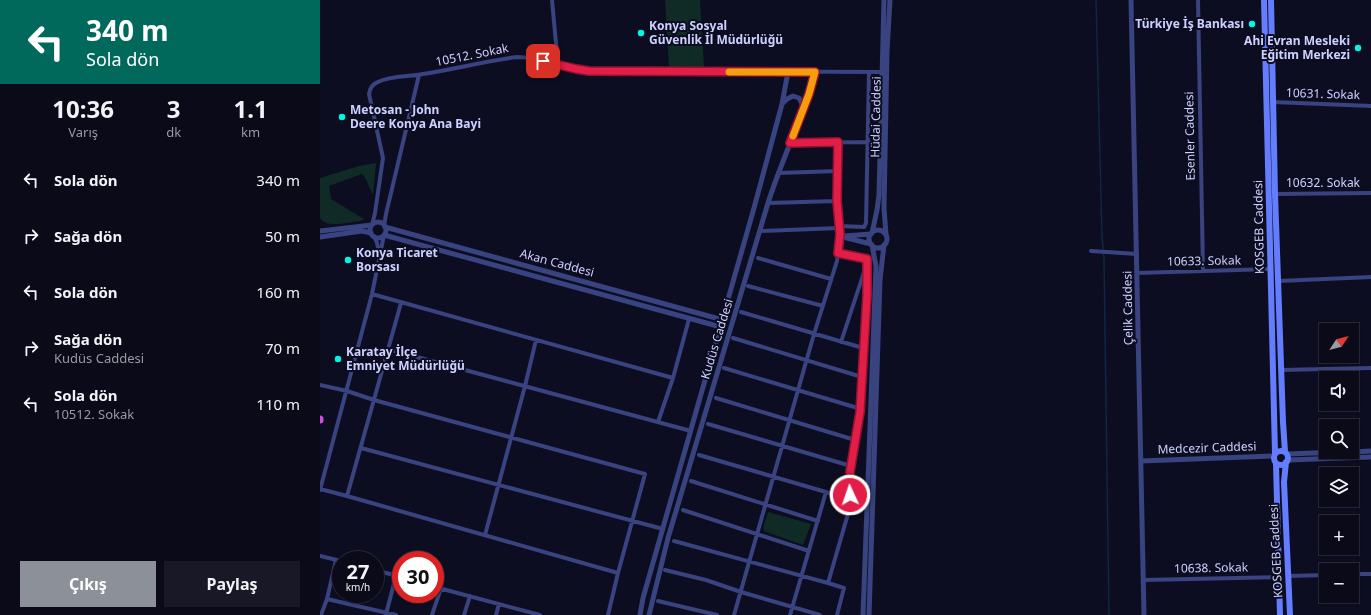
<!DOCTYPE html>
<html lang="tr">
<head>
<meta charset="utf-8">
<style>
  body { margin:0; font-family:"Noto Sans",sans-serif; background:#181826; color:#f1f3f6; height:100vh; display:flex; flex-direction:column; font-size:15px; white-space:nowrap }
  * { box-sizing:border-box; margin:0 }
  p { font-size:13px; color:#999aa2 }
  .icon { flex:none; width:22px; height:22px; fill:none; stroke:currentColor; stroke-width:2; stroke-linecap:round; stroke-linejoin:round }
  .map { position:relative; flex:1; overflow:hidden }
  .panel { display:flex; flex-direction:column; background:#0a0a19; width:320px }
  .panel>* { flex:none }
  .guide { background:#00695c; color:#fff; overflow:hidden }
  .needle { width:26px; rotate:54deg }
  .controls { position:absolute; left:999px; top:323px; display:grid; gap:8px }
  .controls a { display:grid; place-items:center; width:40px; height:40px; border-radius:0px; background:#0a0a19; box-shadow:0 1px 3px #0004,0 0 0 1px #2a2b38; font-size:20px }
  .speed { position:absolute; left:12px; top:551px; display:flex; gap:8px; font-size:20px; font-weight:700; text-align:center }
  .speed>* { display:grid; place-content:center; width:52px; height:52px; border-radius:50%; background:#0a0a19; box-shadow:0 1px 3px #0004,0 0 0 1px #2a2b38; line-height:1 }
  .speed small { font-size:10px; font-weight:400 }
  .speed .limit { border:6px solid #d22; background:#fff; color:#111 }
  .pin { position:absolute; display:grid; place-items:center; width:34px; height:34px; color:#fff; margin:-17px; border-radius:8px; box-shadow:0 2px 6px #0006 }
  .me { position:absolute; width:44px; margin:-22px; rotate:357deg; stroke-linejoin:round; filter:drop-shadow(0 0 3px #0008) }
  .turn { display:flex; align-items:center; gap:14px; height:84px; padding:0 20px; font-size:18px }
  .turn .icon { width:52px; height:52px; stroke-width:2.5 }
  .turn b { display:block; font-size:28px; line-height:34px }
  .eta { display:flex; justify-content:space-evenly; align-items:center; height:68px; text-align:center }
  .eta b { font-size:24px; font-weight:700; line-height:28px }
  .action { display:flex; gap:8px; margin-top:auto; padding:8px 20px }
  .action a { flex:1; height:46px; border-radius:0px; background:#8c9099; color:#fff; font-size:16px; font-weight:700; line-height:46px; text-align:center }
  .action a+a { background:#181826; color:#f1f3f6 }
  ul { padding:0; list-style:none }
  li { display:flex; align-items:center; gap:12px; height:56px; padding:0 20px }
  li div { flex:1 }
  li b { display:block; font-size:15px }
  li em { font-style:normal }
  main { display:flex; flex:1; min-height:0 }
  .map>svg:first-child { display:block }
  .green { fill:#102b25 }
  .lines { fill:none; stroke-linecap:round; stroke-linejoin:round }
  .stream { stroke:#0b2942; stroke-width:1.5 }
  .minor { stroke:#384380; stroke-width:4 }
  .tertiary { stroke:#384380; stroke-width:5 }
  .secondary { stroke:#647dff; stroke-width:6 }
  .trunk { stroke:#cf4ee0; stroke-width:7 }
  .route-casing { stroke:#92132f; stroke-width:10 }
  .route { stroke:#e11d48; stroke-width:7 }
  .slow { stroke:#f59e0b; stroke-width:7 }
  .poi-dot { fill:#00f8e3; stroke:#0d0d21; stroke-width:1.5 }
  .labels { text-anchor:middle; stroke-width:4; stroke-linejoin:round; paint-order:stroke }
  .poi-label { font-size:12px; font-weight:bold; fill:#cdd1ff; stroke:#0d0d21; text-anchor:start }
  .street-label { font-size:12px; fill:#cdd1ff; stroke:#0d0d21 }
</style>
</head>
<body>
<main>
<section class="panel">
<div class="guide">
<div class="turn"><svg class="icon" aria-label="left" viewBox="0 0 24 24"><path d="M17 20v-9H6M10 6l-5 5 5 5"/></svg><div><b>340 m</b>Sola dön</div></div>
</div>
<div class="eta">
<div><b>10:36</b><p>Varış</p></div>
<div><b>3</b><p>dk</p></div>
<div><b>1.1</b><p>km</p></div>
</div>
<ul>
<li><svg class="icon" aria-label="left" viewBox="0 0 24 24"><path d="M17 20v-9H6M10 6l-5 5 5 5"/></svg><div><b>Sola dön</b></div><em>340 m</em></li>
<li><svg class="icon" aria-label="right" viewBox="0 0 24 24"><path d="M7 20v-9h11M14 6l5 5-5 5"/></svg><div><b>Sağa dön</b></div><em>50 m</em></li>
<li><svg class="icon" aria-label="left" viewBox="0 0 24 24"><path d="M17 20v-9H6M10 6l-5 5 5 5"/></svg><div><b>Sola dön</b></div><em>160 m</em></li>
<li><svg class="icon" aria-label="right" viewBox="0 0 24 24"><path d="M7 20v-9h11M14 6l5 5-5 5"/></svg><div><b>Sağa dön</b><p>Kudüs Caddesi</p></div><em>70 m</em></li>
<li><svg class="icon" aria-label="left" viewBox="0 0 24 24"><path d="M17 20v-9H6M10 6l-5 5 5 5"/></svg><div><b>Sola dön</b><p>10512. Sokak</p></div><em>110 m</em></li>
</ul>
<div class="action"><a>Çıkış</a><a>Paylaş</a></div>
</section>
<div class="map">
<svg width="1051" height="615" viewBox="0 0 1051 615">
  <rect width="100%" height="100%" fill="#0d0d21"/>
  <!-- green -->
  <path class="green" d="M345 0H380L384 67H349Z
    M56 163 53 194C48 188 48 179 42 174L9 186 11 199 44 219 40 221C28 222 7 229 0 218V178L39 166Z
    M448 512 491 524 483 545 444 531 443 528Z"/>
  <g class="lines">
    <!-- stream -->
    <path class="stream" d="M776 0 782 236 784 259 789 615"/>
    <!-- minor -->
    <path class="minor" d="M232 0 238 65
      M878 0 883 271
      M953 102 1051 106
      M470 143 549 142
      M458 173 518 171
      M955 194 1051 193
      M448 203 517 201
      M52 225 55 213 63 158 49 94C50 88 52 84 58 82 71 75 89 77 103 74 135 69 166 61 197 57 221 57 245 68 269 71L564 72
      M64 226 66 214 99 75
      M519 226 544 227 546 223 549 72
      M440 231 519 228
      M54 236 57 243 59 252
      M771 251 817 254
      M438 258 511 279
      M817 273 951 269
      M959 281 1051 277
      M428 286 503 306
      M52 294 353 378
      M421 312 543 348
      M413 338 542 377
      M521 342 546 266
      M67 349 371 431
      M404 368 541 409
      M961 370 1051 368
      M0 385 27 391 54 400 325 474 298 573
      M396 398 535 440
      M338 422 353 378 369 319
      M388 424 531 466
      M41 448 343 529
      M379 455 530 499
      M371 481 498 521
      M0 489 27 496 298 573 288 615
      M0 490 52 294 64 235
      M27 496 81 303
      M363 510 489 551
      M165 535 205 386 216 340
      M354 541 508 583
      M0 556 21 561
      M55 570 81 577
      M345 570 386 580 421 592 500 615
      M1032 574H1051
      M968 576 1006 575
      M823 580 959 577
      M115 587 220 615
      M7 599 76 615
      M338 601 397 615
      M66 614 76 576
      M1 615 7 599 16 560
      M112 615 121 588
      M144 615 150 596
      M176 615 179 604
      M414 615 494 334 517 261 520 234 517 201 518 142
      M470 615 506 492
      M517 615 524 588 508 583 530 507V472L540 412 547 296V259L518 253"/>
    <!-- tertiary -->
    <path class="tertiary" d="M811 0 824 615
      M463 103 467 99 473 96 479 98 482 104V110
      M50 230a8 8 0 1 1 16 0a8 8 0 1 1-16 0Z
      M65 227 403 320
      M549 239a9 9 0 1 1 18 0a9 9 0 1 1-18 0Z
      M0 231 52 225
      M552 233 557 210 559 195 564 0
      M566 234 564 208 567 51 570 0
      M64 235 401 327
      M519 236 551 244
      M524 236 551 234
      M0 237 42 231 51 233
      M1032 452 1051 451
      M967 454 1021 452
      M968 460 1051 457
      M821 461 954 456
      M320 615 323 598 434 208 462 104 468 72
      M329 615 348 538 448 203C462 159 483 117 495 72
      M543 615 556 266 552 245
      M549 615 560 280 564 245"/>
    <!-- secondary -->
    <path class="secondary" d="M944 0 955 454
      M951 0 955 194 963 422 965 452
      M954 458a7 7 0 1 1 14 0a7 7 0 1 1-14 0Z
      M966 462 964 482 970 615
      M956 463 960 615"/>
    <!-- trunk -->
    <path class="trunk" d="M0 419V420"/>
  </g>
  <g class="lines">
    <defs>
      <path id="route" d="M223 61 256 69 269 71 495 72 489 94 470 143 518 142 517 201 520 234 518 253 547 259V296L540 412 530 472V495"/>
    </defs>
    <!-- route casing -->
    <use href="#route" class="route-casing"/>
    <!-- route -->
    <use href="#route" class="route"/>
    <!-- slow -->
    <path class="slow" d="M409 72H495L489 94 473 136"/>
  </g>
  <!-- markers -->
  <g class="poi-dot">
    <circle cx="932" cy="24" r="4"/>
    <circle cx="321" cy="33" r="4"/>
    <circle cx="1038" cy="48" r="4"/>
    <circle cx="22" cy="117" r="4"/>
    <circle cx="28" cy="260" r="4"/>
    <circle cx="18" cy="359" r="4"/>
  </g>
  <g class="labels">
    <!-- poi labels -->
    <g class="poi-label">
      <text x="924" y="28" text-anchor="end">Türkiye İş Bankası</text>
      <text x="329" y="30">Konya Sosyal<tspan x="329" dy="14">Güvenlik İl Müdürlüğü</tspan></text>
      <text x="1030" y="45" text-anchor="end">Ahi Evran Mesleki<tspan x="1030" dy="14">Eğitim Merkezi</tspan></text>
      <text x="30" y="114">Metosan - John<tspan x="30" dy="14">Deere Konya Ana Bayi</tspan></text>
      <text x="36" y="257">Konya Ticaret<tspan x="36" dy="14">Borsası</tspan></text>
      <text x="26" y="356">Karatay İlçe<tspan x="26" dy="14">Emniyet Müdürlüğü</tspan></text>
    </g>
    <!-- street labels -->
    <g class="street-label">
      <text transform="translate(152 55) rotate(-11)" y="4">10512. Sokak</text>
      <text transform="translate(1003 94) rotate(2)" y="4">10631. Sokak</text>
      <text transform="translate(556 117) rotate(-89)" y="4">Hüdai Caddesi</text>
      <text transform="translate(870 136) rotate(-91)" y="4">Esenler Caddesi</text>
      <text x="1003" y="187">10632. Sokak</text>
      <text transform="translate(939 227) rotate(-91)" y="4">KOSGEB Caddesi</text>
      <text transform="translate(884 261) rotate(-1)" y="4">10633. Sokak</text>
      <text transform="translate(237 263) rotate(15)" y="4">Akan Caddesi</text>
      <text transform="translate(808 308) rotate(-91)" y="4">Çelik Caddesi</text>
      <text transform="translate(397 339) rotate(-73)" y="4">Kudüs Caddesi</text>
      <text transform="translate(887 448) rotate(-2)" y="4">Medcezir Caddesi</text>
      <text transform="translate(956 551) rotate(-93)" y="4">KOSGEB Caddesi</text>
      <text transform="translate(891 568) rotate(-1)" y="4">10638. Sokak</text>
    </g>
  </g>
</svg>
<div class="controls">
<a><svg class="needle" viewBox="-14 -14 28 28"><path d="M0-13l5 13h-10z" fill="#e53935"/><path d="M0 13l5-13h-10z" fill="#999aa2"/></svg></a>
<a><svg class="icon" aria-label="sound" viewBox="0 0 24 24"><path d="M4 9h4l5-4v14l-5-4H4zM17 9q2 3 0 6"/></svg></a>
<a><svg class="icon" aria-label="search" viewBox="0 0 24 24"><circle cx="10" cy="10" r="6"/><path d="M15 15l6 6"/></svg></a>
<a><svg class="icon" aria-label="layers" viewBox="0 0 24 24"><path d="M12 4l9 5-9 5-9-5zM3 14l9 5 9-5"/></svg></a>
<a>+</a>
<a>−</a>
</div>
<div class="speed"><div>27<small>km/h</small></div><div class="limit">30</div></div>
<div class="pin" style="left:223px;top:61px;background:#d93025"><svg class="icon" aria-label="arrive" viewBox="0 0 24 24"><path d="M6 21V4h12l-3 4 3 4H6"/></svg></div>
<svg class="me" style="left:530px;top:495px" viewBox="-20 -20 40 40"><circle r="17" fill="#e11d48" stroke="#fff" stroke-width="3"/><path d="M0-11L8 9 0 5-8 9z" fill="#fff"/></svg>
</div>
</main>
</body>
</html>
